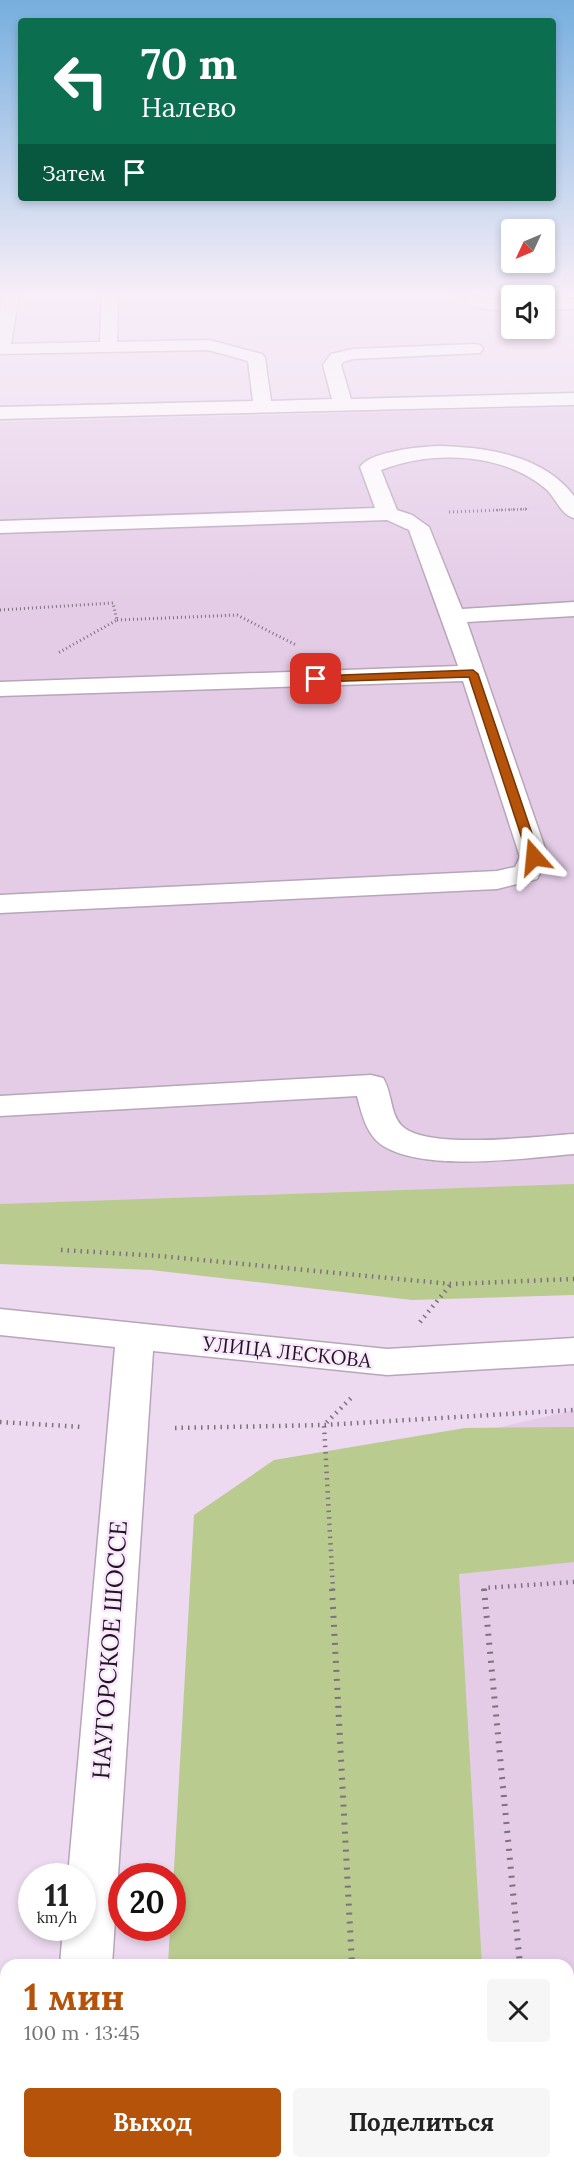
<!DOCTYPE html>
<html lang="ru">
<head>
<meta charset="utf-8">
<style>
  body { margin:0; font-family:Lora,serif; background:#f6f6f6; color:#222; height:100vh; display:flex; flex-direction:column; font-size:22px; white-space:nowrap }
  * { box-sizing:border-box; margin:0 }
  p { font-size:20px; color:#767676 }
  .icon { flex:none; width:33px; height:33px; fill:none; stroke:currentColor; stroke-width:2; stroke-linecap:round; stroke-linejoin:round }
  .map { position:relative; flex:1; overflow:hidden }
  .panel { position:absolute; left:0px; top:1959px; width:574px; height:210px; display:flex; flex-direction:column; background:#fff; border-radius:18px 18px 0 0; box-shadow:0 3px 9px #0003 }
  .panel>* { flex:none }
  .top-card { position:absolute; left:18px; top:18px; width:538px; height:183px; border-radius:6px; box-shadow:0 3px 9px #0003; background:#0b6e4f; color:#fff; overflow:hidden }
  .needle { width:39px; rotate:226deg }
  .controls { position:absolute; left:501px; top:219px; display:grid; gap:12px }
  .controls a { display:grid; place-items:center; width:54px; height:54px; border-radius:6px; background:#fff; box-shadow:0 3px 9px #0003; font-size:30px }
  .speed { position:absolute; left:18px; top:1863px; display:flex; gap:12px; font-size:30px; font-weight:700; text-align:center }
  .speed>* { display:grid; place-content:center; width:78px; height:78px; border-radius:50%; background:#fff; box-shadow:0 3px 9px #0003; line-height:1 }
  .speed small { font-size:15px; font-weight:400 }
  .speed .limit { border:9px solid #d22; background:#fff; color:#111 }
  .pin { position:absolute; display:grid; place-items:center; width:51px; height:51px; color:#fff; margin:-26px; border-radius:12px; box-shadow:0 3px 9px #0006 }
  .me { position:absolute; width:66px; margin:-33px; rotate:342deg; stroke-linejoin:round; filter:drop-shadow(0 0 4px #0008) }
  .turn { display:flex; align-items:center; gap:21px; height:126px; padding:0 24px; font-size:27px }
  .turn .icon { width:78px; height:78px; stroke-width:2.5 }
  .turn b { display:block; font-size:42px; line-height:51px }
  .then { display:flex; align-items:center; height:57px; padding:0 24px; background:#0003; gap:12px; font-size:22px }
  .round { display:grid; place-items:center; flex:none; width:63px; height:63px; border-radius:6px; background:#f6f6f6 }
  .head { display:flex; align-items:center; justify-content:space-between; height:102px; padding:0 24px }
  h1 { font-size:36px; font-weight:800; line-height:45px; color:#b45309 }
  .button { display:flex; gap:12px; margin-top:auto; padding:12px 24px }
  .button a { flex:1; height:69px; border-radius:6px; background:#b45309; color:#fff; font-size:24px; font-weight:800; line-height:69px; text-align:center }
  .button a+a { background:#f6f6f6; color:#222 }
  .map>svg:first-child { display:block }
  .built { fill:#e4cce7 }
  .green { fill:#bacb90 }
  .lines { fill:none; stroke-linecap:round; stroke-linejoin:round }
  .minor-casing { stroke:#b7a5b9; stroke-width:3 }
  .major-casing { stroke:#b7a5b9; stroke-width:3 }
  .path-far3 { stroke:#7e717f; stroke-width:2; stroke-dasharray:1 2; stroke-linecap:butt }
  .path-far2 { stroke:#7e717f; stroke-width:3; stroke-dasharray:1 3; stroke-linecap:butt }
  .path-far1 { stroke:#7e717f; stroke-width:4.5; stroke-dasharray:1.5 5; stroke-linecap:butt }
  .path { stroke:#7e717f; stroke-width:6; stroke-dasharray:2 7; stroke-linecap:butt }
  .minor { fill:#fff; fill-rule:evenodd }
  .major { fill:#fff; fill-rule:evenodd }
  .route { fill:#b45309; stroke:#753606; stroke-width:1.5 }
  .labels { text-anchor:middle; stroke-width:5; stroke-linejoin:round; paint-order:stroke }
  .street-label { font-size:20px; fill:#1e171e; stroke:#fae7fd }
  .near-street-label { font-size:24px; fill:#1e171e; stroke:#fae7fd }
</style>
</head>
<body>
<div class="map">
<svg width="574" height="2169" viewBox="0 0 574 2169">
  <rect width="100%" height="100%" fill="#eddaf0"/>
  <!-- built -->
  <path class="built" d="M574 407V1199L0 1217V422Z
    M574 1410V2169H412V2163H568V1965H405L389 1453Z"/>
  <!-- green -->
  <path class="green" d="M574 1184V1295L412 1300 151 1270 0 1264V1204Z
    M574 1427V1562L459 1574 482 1965H168L170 1928H172L173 1886 194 1515 274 1460 465 1428Z
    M156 2163H494V2169H156Z"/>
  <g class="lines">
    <defs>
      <path id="minor" d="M3 295H19L11 344 100 342 102 295H118L117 342 209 340 262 354 265 358 271 401 332 399 323 365 331 354 353 349 474 344 480 345 483 349 480 353 353 359 343 362 341 365 351 399 574 393V405L0 419V407L253 401 248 361 208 350 0 354V310Z
        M457 295C476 295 492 300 512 301V311C494 310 469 310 457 295Z
        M574 299V309L544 310V300Z
        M438 446C486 447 543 455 574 496V518C561 515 556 498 546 489 502 452 432 450 381 470L397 510 412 515 429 527 462 609 574 602V616L467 622 548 857 537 879 497 889 0 913V895L497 871 515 867 520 857 463 681 0 696V682L458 666 409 530 387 520 0 533V521L375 508 360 467C371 451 419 447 438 446Z
        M371 1075 383 1078C392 1092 390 1113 401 1125 424 1151 539 1136 574 1134V1154C524 1158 429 1172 385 1147 367 1137 362 1115 357 1096L0 1116V1096Z"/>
      <path id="major" d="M0 1309 387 1349 574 1338V1364L387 1375 153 1351 112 1965H60L63 1928H82V1876H68L115 1347 0 1335Z
        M43 2163H99L98 2169H42Z"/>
    </defs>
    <!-- minor casing -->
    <use href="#minor" class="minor-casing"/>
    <!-- major casing -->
    <use href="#major" class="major-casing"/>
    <!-- path-far3 -->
    <path class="path-far3" d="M493 510 529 509"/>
    <!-- path-far2 -->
    <path class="path-far2" d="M449 512 529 509
      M0 610 113 603 117 620 58 653
      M117 620 237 615 296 645"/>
    <!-- path-far1 -->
    <path class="path-far1" d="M61 1250 160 1256 451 1284 574 1279
      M420 1322 451 1284
      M0 1422 83 1427
      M175 1428 324 1425 574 1410
      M333 1590 324 1425 351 1398
      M484 1590V1588L574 1582"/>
    <!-- path -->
    <path class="path" d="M332 1589 352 1965
      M484 1589 520 1965
      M361 2163 362 2169
      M539 2163V2169"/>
    <!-- minor -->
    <use href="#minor" class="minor"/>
    <!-- major -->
    <use href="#major" class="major"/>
  </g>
  <!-- sky -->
  <linearGradient id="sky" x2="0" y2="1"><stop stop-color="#76aede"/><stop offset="0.49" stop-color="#f7eef8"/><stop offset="1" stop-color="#f7eef8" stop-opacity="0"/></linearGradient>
  <rect width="574" height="599" fill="url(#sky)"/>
  <!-- route -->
  <path class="route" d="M473 670 478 674 540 857 538 859 534 860 528 857 469 677 316 682 311 679 316 676Z"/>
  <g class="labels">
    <!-- street labels -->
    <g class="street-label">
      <text transform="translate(287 1352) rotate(6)" y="7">УЛИЦА ЛЕСКОВА</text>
    </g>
    <!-- near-street labels -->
    <g class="near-street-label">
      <text transform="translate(110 1650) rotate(-86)" y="8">НАУГОРСКОЕ ШОССЕ</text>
    </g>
  </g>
</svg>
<div class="controls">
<a><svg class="needle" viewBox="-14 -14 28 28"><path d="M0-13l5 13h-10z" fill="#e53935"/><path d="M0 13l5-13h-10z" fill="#767676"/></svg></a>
<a><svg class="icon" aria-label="sound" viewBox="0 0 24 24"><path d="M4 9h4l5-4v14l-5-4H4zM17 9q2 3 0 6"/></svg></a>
</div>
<div class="speed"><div>11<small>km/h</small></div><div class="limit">20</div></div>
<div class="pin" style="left:316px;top:679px;background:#d93025"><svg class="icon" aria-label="arrive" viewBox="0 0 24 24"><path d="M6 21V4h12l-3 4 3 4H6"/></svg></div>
<svg class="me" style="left:534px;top:857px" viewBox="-20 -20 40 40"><path d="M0-17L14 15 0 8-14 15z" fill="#b45309" stroke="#fff" stroke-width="4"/></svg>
<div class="top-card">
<div class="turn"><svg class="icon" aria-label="left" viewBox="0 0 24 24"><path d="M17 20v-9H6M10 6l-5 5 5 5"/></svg><div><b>70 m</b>Налево</div></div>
<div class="then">Затем<svg class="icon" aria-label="arrive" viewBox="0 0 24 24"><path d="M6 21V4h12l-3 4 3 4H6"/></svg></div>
</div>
<section class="panel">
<div class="head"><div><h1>1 мин</h1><p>100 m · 13:45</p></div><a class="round"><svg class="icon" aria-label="close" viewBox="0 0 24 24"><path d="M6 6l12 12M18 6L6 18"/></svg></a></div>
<div class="button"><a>Выход</a><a>Поделиться</a></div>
</section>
</div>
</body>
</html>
